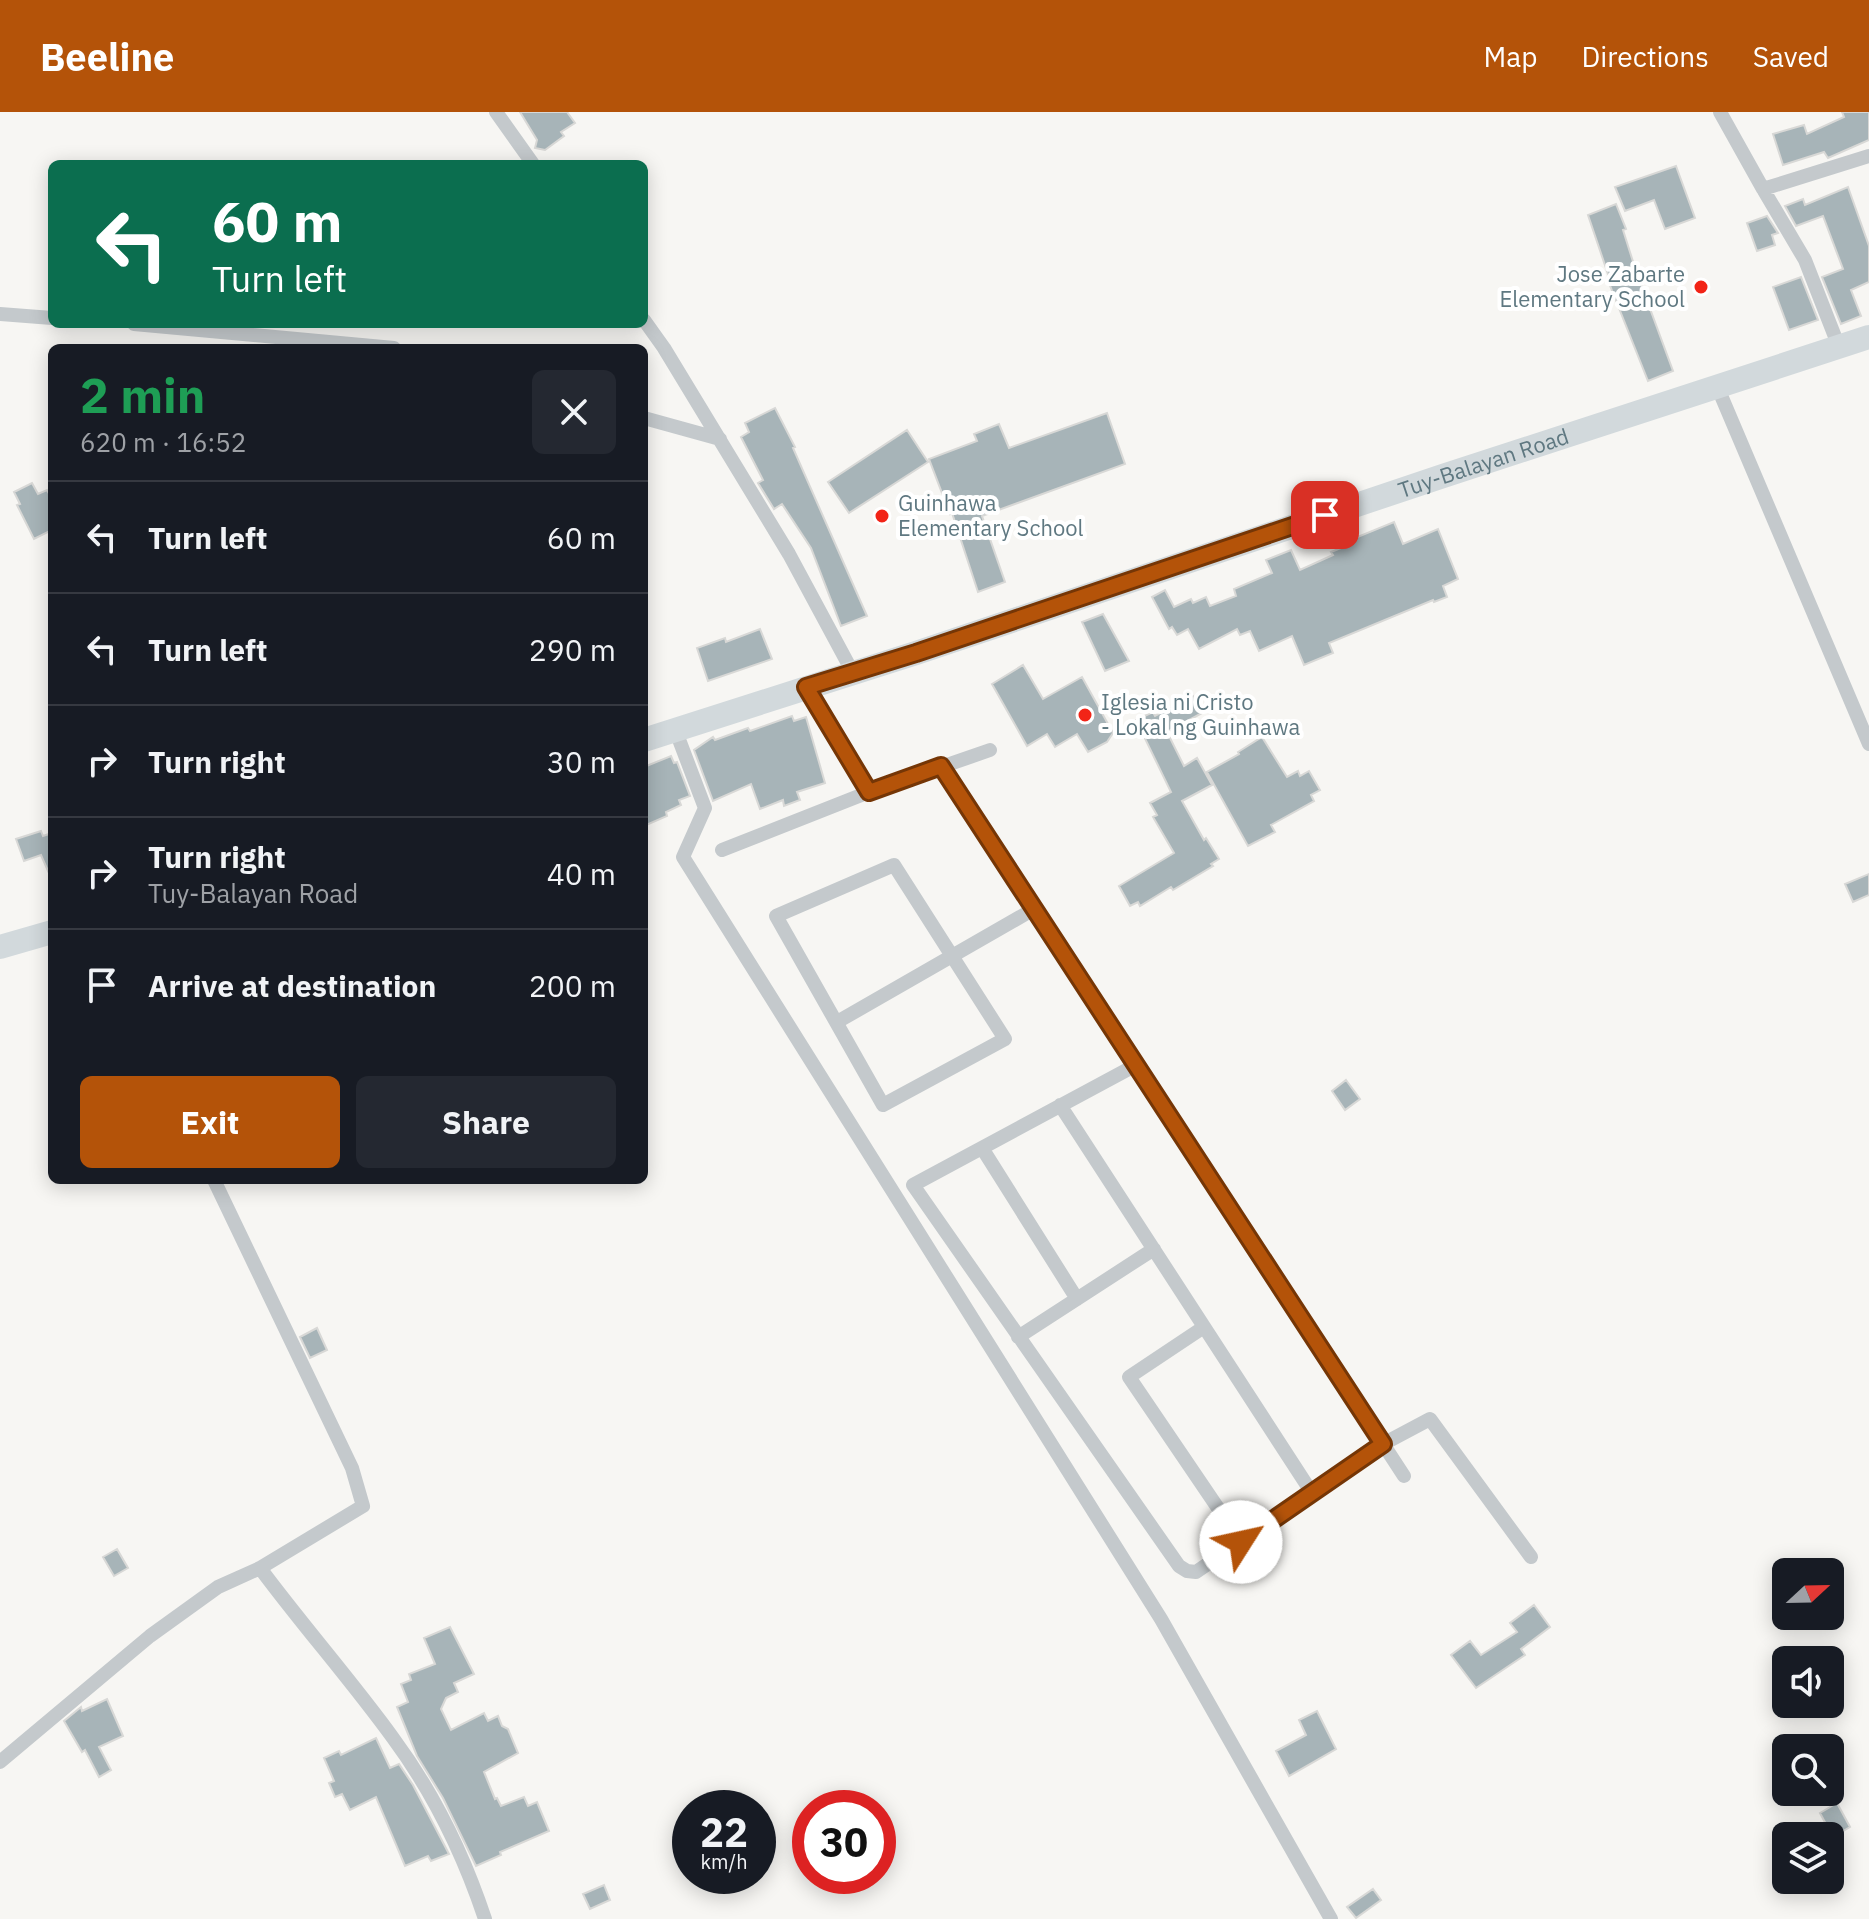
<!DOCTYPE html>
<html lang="en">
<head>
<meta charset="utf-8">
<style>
  body { margin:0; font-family:"IBM Plex Sans",sans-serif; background:#242831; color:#f1f3f6; height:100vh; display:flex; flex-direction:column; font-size:30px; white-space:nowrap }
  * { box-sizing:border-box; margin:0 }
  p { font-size:26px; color:#9ea1a6 }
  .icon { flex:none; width:44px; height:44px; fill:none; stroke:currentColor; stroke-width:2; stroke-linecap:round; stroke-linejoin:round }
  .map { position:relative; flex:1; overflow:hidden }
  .side { position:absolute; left:48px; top:232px; width:600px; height:840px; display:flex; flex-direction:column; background:#171b24; border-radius:12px; box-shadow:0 4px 20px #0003 }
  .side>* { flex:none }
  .hud { position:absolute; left:48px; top:48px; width:600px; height:168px; border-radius:12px; box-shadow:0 4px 20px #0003; background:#0b6e4f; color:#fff; overflow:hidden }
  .needle { width:52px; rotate:68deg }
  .buttons { position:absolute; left:1772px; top:1446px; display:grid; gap:16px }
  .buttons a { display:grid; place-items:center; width:72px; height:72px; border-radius:12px; background:#171b24; box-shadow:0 4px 20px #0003; font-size:40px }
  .speed { position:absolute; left:672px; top:1678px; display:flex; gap:16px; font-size:40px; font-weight:700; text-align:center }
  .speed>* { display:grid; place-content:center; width:104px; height:104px; border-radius:50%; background:#171b24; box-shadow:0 4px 20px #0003; line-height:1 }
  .speed small { font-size:20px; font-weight:400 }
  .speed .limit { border:12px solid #d22; background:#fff; color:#111 }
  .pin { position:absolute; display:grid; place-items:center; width:68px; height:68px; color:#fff; margin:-34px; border-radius:16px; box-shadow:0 4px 12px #0006 }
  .me { position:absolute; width:88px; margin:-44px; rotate:55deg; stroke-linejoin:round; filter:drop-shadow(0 0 6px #0008) }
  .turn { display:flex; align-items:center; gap:28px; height:168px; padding:0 32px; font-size:36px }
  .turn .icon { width:104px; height:104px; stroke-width:2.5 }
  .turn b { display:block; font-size:56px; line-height:68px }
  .round { display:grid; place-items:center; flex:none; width:84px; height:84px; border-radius:12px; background:#242831 }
  .headline { display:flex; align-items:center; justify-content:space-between; height:136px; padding:0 32px }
  h1 { font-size:48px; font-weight:800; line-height:60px; color:#1e9e55 }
  .cta { display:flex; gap:16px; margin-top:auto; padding:16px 32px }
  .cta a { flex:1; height:92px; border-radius:12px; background:#b45309; color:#fff; font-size:32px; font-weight:800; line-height:92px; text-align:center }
  .cta a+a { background:#242831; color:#f1f3f6 }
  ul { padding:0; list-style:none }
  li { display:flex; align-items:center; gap:24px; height:112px; padding:0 32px; border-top:2px solid #363941 }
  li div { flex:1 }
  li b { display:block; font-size:30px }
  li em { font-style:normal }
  header { display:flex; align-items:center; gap:48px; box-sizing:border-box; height:112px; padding:0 40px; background:#b45309; color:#fff }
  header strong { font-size:38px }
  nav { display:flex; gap:44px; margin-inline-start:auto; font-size:28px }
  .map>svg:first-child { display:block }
  .building { fill:#a7b4b8; stroke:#d8d8d6; stroke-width:2 }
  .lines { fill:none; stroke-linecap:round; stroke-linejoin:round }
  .street { stroke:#c4c9cc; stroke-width:14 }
  .primary { stroke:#d2d9dc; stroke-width:24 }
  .route-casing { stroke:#753606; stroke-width:20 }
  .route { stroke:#b45309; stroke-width:14 }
  .poi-dot { fill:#f22417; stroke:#fff; stroke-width:3 }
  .labels { text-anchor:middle; stroke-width:8; stroke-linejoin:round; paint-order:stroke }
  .poi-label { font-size:22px; fill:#5f7881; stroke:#fff; text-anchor:start }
  .street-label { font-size:22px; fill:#5f7881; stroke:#fff }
</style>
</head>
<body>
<header>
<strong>Beeline</strong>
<nav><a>Map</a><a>Directions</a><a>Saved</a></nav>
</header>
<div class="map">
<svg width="1869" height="1807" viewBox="0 0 1869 1807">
  <rect width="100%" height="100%" fill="#f7f6f3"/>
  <!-- building -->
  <path class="building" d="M520 0H567L575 11 561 20 564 24 545 38 535 36 537 28Z
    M1842 0H1869V28L1828 46 1824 40 1783 53 1773 22 1804 13 1807 22 1844 5Z
    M1676 54 1695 106 1665 117 1654 88 1625 99 1615 75Z
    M1848 75 1869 134V170L1851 178 1861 204 1841 212 1822 165 1843 157 1823 104 1796 114 1785 94 1803 87 1805 93Z
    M1616 92 1626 117 1623 118 1635 156 1673 259 1648 269 1609 171H1611L1588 103Z
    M1767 104 1778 121 1772 123 1775 133 1757 139 1747 111Z
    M1801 165 1818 208 1789 218 1773 175Z
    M775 296 795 335 793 336 867 504 841 514 811 436 782 392 774 397 758 371 763 368 741 325 749 320 745 311Z
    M1107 301 1125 352 982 404 1005 470 978 480 952 401 950 402 929 347 977 329 974 322 999 312 1009 336Z
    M907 318 928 350 849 401 828 370Z
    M32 371 38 382 47 378 52 387V418L34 427 17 393 20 392 14 380Z
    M1394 410 1403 432 1438 417 1458 467 1443 474 1447 485 1434 490 1433 488 1329 531 1333 541 1304 553 1292 524 1259 539 1250 519 1240 523 1237 517 1199 537 1188 517 1177 523 1172 515 1169 517 1152 485 1165 478 1174 495 1191 487 1193 491 1206 485 1210 494 1236 484 1234 477 1272 461 1266 448 1291 438 1300 458 1333 443 1331 440 1351 432 1350 428Z
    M1103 502 1129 549 1105 559 1082 510Z
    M760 517 772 547 708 569 697 536 725 526 726 530Z
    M1023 553 1043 587 1082 565 1113 621 1107 630 1088 640 1077 622 1055 635 1047 622 1027 634 992 572Z
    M1193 584 1202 601 1167 620 1184 654 1197 646 1212 673 1182 689 1204 728 1206 726 1219 747 1211 752 1213 754 1173 778 1171 775 1140 794 1138 790 1130 794 1119 774 1174 741 1153 705 1157 703 1150 691 1171 680 1136 608 1153 600 1155 604Z
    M792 604 794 609 806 605 825 671 797 680 800 688 784 694 783 688 760 697 751 672 713 689 694 638 713 625 715 628 748 616 750 619Z
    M1262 625 1287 665 1298 659 1300 664 1309 659 1320 678 1311 683 1314 689 1271 713 1275 720 1248 734 1207 660 1239 642 1238 640Z
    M671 644 674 651 677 650 690 684 679 688 681 693 666 700 667 704 644 714V655Z
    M41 719 43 724 52 721V768L41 743 24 749 16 727Z
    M1869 762V783L1853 790 1845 772Z
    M1346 968 1360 987 1345 998 1332 979Z
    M317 1216 327 1238 310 1246 300 1225Z
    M117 1437 128 1456 114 1464 103 1445Z
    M1534 1493 1550 1515 1521 1537 1525 1543 1476 1576 1451 1543 1470 1529 1481 1543 1517 1520 1510 1511Z
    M450 1515 474 1562 454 1571 458 1580 446 1586 441 1597 451 1618 484 1601 488 1609 498 1604 502 1614 508 1617 518 1641 484 1660 495 1687 497 1686 501 1694 524 1685 528 1694 537 1690 549 1719 500 1740 501 1743 476 1754 443 1686 417 1644 397 1595 408 1590 401 1572 411 1568 409 1562 435 1552 424 1526Z
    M107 1587 123 1624 99 1635 111 1658 99 1665 85 1638 82 1640 64 1609 81 1595 82 1599Z
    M1317 1599 1336 1637 1289 1664 1276 1639 1306 1623 1299 1608Z
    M376 1626 390 1656 399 1652 413 1673 449 1742 431 1749 428 1744 405 1754 376 1685 350 1698 342 1682 335 1685 329 1671 334 1669 324 1646 339 1639 341 1643Z
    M1837 1691 1850 1715 1833 1725 1820 1701Z
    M604 1773 610 1788 590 1797 583 1782Z
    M1373 1777 1381 1788 1356 1806 1347 1795Z"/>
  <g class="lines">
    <!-- street -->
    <path class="street" d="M496 0 533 52
      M1720 0 1763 77 1869 44
      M1763 77 1805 148 1839 235
      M0 202 52 206
      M644 208 664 236 789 442 852 559
      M134 212 394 236
      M1717 274 1869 632
      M644 306 720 327
      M806 575 869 680 990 638
      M675 617 705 696 683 745 1161 1507 1331 1807
      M941 654 1404 1364
      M722 738 869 680
      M894 753 1005 927 883 993 776 804Z
      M837 910 1034 797
      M1136 953 913 1073 1179 1454 1187 1459 1196 1460 1383 1332 1430 1307 1531 1445
      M1060 993 1312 1381
      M982 1036 1077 1187
      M214 1068 352 1356 363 1394 260 1456C303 1514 351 1568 393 1626 433 1680 464 1744 485 1807
      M1204 1215 1129 1265 1241 1430
      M1018 1225 1154 1137
      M0 1650 150 1524 218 1475 260 1456"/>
    <!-- primary -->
    <g class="primary">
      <path id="s1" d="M644 628 916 541 1443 364 1869 225"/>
      <path d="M0 835 52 820"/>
    </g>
  </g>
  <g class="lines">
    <defs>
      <path id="route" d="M1241 1430 1383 1332 941 654 869 680 806 575 916 541 1325 403"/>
    </defs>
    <!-- route casing -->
    <use href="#route" class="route-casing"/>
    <!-- route -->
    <use href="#route" class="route"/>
  </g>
  <!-- markers -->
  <g class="poi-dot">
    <circle cx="1701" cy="175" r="8"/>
    <circle cx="882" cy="404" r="8"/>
    <circle cx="1085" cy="603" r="8"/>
  </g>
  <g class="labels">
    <!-- poi labels -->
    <g class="poi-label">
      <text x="1685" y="170" text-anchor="end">Jose Zabarte<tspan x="1685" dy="25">Elementary School</tspan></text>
      <text x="898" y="399">Guinhawa<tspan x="898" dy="25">Elementary School</tspan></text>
      <text x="1101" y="598">Iglesia ni Cristo<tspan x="1101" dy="25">- Lokal ng Guinhawa</tspan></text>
    </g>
    <!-- street labels -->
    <g class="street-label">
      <text dy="8" stroke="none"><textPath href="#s1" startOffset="884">Tuy-Balayan Road</textPath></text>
    </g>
  </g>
</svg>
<div class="buttons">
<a><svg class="needle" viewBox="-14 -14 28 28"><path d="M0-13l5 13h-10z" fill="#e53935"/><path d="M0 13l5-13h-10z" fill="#9ea1a6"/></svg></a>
<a><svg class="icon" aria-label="sound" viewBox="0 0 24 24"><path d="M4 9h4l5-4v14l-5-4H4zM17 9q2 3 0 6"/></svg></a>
<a><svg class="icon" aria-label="search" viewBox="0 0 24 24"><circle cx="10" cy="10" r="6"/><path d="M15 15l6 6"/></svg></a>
<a><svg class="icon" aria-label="layers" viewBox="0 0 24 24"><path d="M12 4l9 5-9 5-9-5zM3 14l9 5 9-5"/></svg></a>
</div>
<div class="speed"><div>22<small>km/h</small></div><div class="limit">30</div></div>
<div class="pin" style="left:1325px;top:403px;background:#d93025"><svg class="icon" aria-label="arrive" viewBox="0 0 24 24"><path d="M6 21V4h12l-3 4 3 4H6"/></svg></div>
<svg class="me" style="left:1241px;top:1430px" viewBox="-20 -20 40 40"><circle r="19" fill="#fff"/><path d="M0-13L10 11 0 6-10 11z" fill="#b45309"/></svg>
<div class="hud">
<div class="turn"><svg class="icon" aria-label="left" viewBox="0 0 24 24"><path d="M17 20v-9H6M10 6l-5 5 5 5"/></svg><div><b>60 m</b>Turn left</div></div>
</div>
<section class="side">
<div class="headline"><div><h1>2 min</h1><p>620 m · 16:52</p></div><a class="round"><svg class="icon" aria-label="close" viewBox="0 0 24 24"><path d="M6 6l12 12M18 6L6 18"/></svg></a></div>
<ul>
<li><svg class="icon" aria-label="left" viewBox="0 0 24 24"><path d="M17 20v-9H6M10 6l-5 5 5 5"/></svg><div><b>Turn left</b></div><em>60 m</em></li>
<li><svg class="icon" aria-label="left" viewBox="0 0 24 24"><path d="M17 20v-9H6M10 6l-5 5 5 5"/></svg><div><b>Turn left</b></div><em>290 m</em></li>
<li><svg class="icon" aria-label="right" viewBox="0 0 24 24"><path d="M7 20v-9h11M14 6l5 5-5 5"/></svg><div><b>Turn right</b></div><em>30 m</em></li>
<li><svg class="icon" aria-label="right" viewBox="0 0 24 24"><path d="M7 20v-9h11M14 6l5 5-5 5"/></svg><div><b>Turn right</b><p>Tuy-Balayan Road</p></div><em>40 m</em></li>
<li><svg class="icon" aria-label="arrive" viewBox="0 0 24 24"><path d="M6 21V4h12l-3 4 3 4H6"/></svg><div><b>Arrive at destination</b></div><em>200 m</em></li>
</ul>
<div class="cta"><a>Exit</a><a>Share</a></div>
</section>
</div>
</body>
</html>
